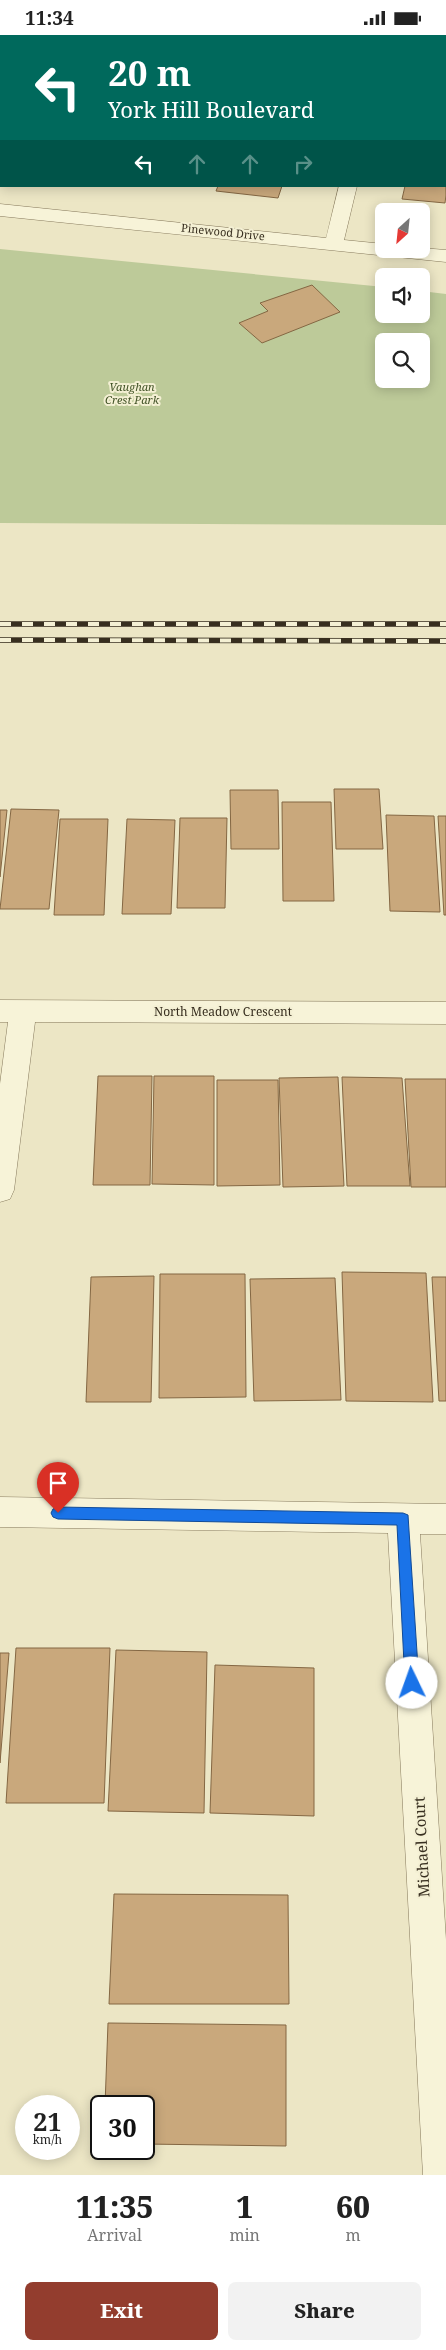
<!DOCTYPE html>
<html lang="en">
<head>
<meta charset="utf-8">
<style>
  body { margin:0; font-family:"Noto Serif",serif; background:#f2f2f2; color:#222; height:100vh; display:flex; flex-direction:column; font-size:19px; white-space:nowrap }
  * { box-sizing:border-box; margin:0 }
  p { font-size:16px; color:#767676 }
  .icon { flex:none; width:28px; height:28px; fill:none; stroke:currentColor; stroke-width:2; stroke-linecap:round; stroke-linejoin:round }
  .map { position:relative; height:2140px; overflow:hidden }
  .details { display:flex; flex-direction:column; background:#fff; flex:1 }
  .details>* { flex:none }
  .guide { position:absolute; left:0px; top:0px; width:446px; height:152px; box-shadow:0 2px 12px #0003; background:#00695c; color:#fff; overflow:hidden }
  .needle { width:32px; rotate:207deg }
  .buttons { position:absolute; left:375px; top:168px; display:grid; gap:10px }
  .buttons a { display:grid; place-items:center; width:55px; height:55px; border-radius:8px; background:#fff; box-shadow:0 2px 12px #0003; font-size:25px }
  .speed { position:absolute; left:15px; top:2060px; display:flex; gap:10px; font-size:25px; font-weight:700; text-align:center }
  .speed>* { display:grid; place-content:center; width:65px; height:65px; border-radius:50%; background:#fff; box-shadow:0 2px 12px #0003; line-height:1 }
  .speed small { font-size:12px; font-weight:400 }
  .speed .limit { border:2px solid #111; border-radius:8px; background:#fff; color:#111 }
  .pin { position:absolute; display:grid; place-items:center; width:42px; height:42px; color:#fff; margin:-51px -21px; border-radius:50% 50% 50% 0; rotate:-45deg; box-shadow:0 0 5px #0007 }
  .pin .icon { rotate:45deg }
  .me { position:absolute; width:55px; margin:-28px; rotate:357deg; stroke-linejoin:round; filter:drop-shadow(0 0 4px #0008) }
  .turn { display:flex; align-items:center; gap:18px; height:105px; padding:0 25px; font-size:22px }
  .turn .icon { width:65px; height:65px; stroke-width:2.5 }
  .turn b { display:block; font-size:35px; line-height:42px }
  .lanes { display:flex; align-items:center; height:48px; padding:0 25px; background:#0003; justify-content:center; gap:25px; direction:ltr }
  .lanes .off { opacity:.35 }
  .eta { display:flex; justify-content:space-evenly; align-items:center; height:85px; text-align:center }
  .eta b { font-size:30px; font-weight:800; line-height:35px }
  .cta { display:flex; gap:10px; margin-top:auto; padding:10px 25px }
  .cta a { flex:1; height:58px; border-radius:8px; background:#933d2e; color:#fff; font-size:20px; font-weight:800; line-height:58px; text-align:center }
  .cta a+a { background:#f2f2f2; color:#222 }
  .status { display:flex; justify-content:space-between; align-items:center; height:35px; padding:0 25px; background:#fff; direction:ltr }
  .status svg { height:14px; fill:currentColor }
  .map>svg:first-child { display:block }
  .green { fill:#bdca99; fill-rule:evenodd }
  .building { fill:#c9a87c; stroke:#846743 }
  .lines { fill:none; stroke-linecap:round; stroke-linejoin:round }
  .minor-casing { stroke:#86795c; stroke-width:1 }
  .minor { fill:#f7f3d8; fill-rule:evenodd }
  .rail-casing { stroke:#372e1f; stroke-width:5.5 }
  .rail { stroke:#f4f0d4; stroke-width:4; stroke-dasharray:11; stroke-linecap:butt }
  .route { fill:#1a73e8; stroke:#114b97 }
  .labels { text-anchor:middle; stroke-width:4; stroke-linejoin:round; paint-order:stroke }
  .far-street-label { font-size:11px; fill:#372e1f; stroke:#f4f0d4 }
  .far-park-label { font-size:11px; font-style:italic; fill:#415226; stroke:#f4f0d4 }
  .street-label { font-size:12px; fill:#372e1f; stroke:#f4f0d4 }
  .near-street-label { font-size:15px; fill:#372e1f; stroke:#f4f0d4 }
</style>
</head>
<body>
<div class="status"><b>11:34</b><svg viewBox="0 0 49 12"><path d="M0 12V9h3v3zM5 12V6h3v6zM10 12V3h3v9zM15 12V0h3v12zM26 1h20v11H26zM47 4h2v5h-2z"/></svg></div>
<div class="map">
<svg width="446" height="2140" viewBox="0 0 446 2140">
  <rect width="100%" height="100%" fill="#ece6c5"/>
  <!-- green -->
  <path class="green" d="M0 214 384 252V279H421V256L446 259V490L0 488ZM384 306H421V344H384Z"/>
  <!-- building -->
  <path class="building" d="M0 0H27L1 1V26Z
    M35 0H139L35 1Z
    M154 0H215L154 1Z
    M267 0H325L267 1Z
    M445 115 446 160 445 168 402 164 405 151H445Z
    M218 151H282L278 163 216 156Z
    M312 250 340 277 262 308 239 288 268 276 260 268Z
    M334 754H379L383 814H336Z
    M230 755H278L279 814H231Z
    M282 767H331L334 866H283Z
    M11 774 59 775 49 874H0Z
    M0 775H7L0 842Z
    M386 780 434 781 440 877 390 876Z
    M438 781H446V880H444Z
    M180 783H227L225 873H177Z
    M60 784H108L104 880H54Z
    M127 784 175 785 171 879H122Z
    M98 1041H152L150 1150H93Z
    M154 1041H214V1150L152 1149Z
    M338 1042 344 1151 283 1152 279 1043Z
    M342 1042 402 1043 410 1151H347Z
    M405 1044H446V1152H411Z
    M217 1045H278L280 1150 217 1151Z
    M342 1237 426 1238 433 1367 346 1366Z
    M160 1239H245L246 1362 159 1363Z
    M154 1241 151 1367H86L91 1242Z
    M432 1242H446V1366H439Z
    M335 1243 341 1365 254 1366 250 1244Z
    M16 1613H110L104 1768H6Z
    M116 1615 207 1617 204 1778 108 1776Z
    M0 1618H9L0 1728Z
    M215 1630 314 1633V1781L210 1778Z
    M114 1859 288 1860 289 1969H109Z
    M108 1988 286 1990V2111L144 2109V2071H105Z"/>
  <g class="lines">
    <defs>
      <path id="minor" d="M378 0H394V1H378Z
        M339 151H357L344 205 384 209V214L421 213 446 215V227L0 181V169L326 203Z
        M0 965 446 967V989L35 987 14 1155 10 1164 0 1167V1049L8 987H0Z
        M0 1462 446 1469V1499H420L446 1905V2140H423L388 1498 0 1492Z"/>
    </defs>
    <!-- minor casing -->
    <use href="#minor" class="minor-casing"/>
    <!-- minor -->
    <use href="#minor" class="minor"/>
    <defs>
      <path id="rail" d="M0 589H446
        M0 605 446 606"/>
    </defs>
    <!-- rail casing -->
    <use href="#rail" class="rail-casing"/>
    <!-- rail -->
    <use href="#rail" class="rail"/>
  </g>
  <!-- route -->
  <path class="route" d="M58 1472 403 1478 408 1480 419 1648 417 1653 412 1655 407 1653 405 1648 397 1490 58 1484 53 1482 51 1478 53 1474Z"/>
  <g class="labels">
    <!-- far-street labels -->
    <g class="far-street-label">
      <text transform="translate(223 197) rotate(6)" y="4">Pinewood Drive</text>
    </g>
    <!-- far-park labels -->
    <g class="far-park-label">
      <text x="132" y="356">Vaughan<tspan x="132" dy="13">Crest Park</tspan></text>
    </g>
    <!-- street labels -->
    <g class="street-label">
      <text x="223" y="981">North Meadow Crescent</text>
    </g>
    <!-- near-street labels -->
    <g class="near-street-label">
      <text transform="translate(422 1812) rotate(-93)" y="5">Michael Court</text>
    </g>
  </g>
</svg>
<div class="buttons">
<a><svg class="needle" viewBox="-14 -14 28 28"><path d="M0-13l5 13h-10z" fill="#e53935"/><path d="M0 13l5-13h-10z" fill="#767676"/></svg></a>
<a><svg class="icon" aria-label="sound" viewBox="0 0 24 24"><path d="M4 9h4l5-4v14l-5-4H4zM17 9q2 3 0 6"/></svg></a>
<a><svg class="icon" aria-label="search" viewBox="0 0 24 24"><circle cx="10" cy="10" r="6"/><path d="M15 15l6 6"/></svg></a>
</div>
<div class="speed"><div>21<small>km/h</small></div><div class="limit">30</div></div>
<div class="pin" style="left:58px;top:1478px;background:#d93025"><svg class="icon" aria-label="arrive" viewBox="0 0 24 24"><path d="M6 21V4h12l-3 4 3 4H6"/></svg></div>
<svg class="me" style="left:412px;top:1648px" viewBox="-20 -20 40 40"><circle r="19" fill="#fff"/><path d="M0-13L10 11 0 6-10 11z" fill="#1a73e8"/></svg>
<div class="guide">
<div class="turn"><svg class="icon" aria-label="left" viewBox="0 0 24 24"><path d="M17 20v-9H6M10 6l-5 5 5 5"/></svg><div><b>20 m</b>York Hill Boulevard</div></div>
<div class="lanes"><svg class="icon" aria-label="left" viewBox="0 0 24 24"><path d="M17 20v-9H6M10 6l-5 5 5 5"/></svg><svg class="icon off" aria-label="ahead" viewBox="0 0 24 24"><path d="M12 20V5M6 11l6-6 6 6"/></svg><svg class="icon off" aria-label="ahead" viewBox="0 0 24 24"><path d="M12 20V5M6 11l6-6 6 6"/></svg><svg class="icon off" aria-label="right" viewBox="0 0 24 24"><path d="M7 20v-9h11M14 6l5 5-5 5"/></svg></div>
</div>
</div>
<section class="details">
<div class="eta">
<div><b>11:35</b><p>Arrival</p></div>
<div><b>1</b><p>min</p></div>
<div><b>60</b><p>m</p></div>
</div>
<div class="cta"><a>Exit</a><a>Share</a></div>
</section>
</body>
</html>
